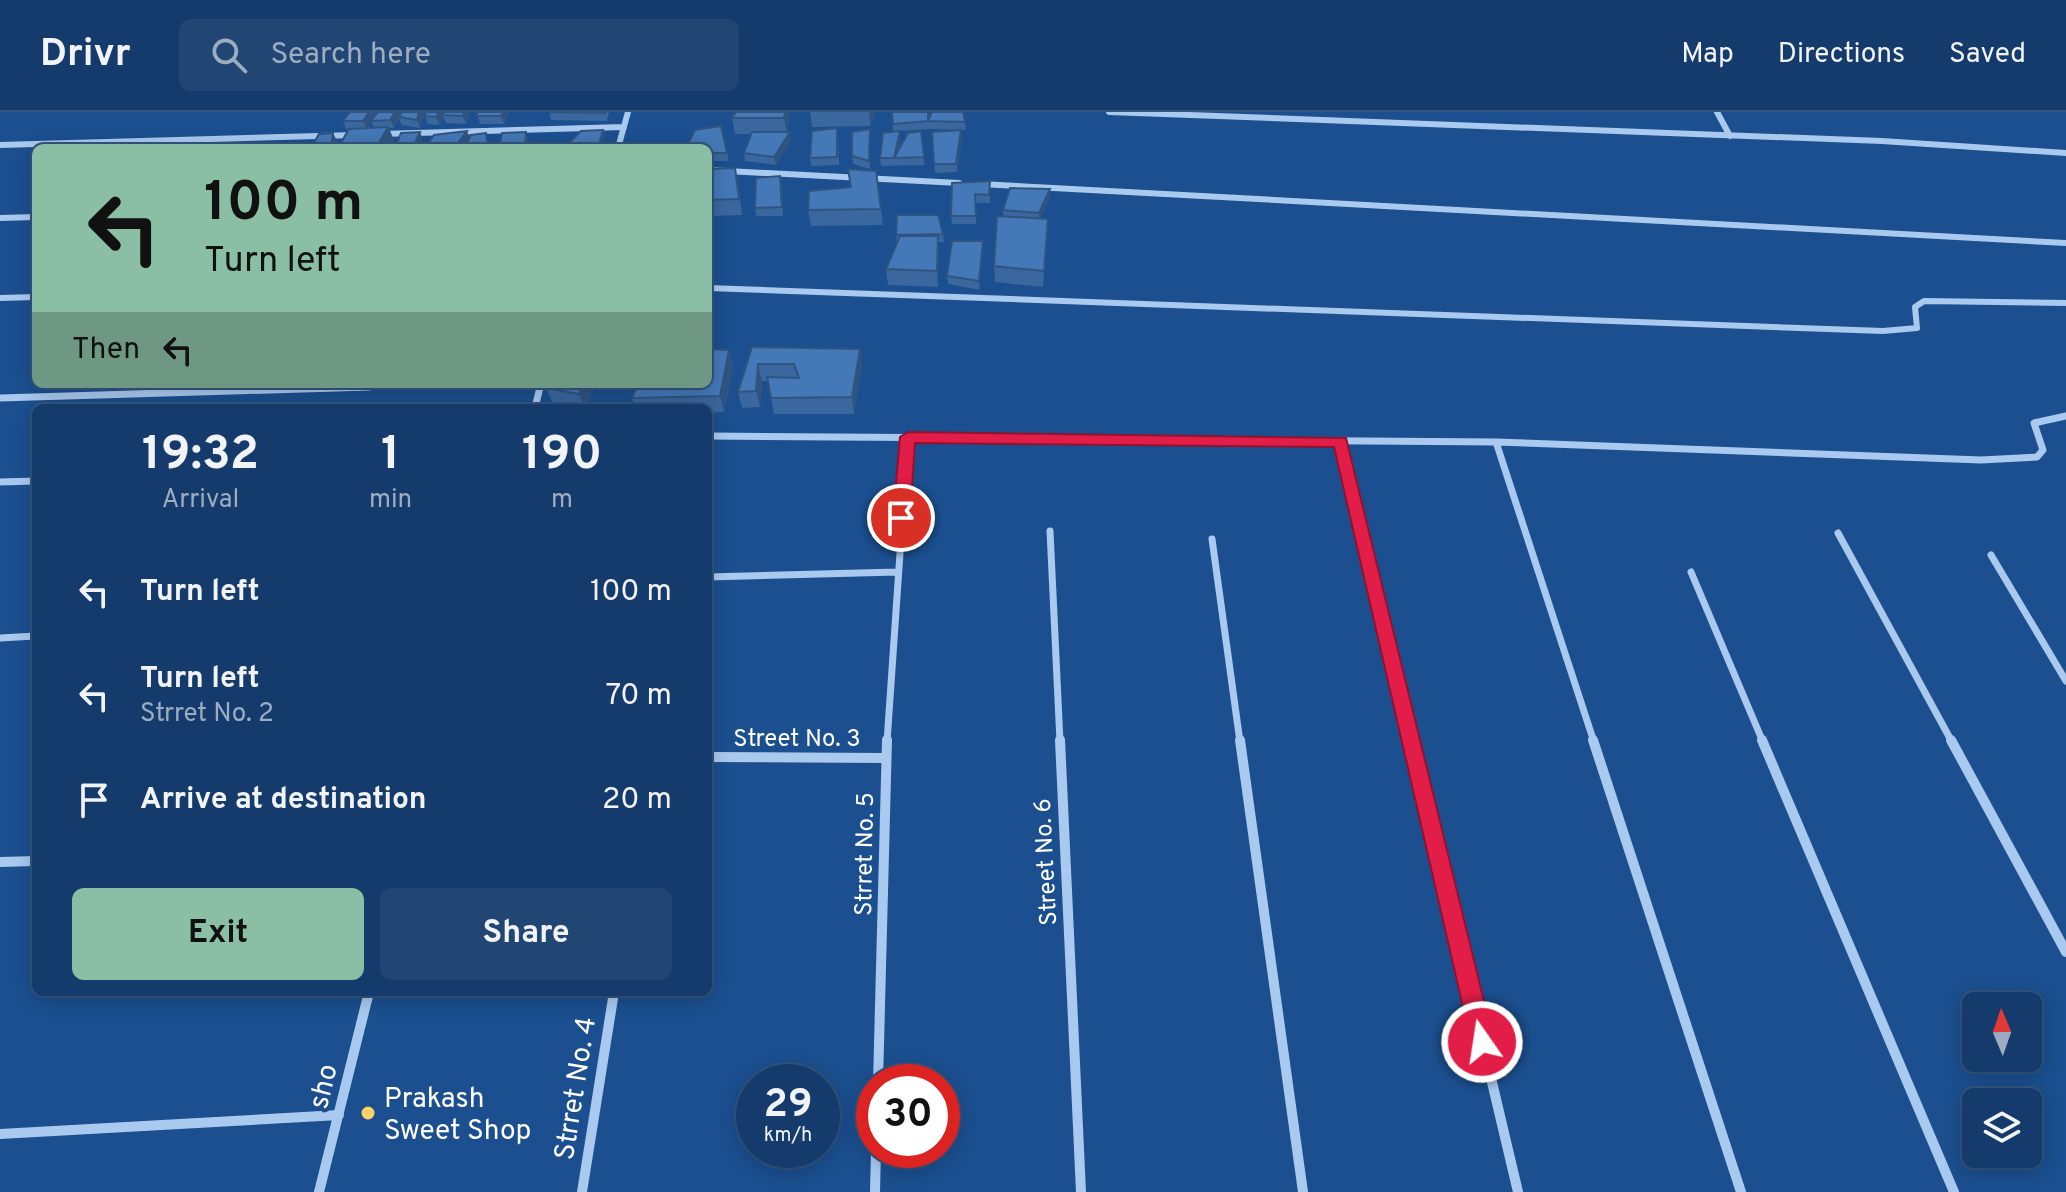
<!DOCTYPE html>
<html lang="en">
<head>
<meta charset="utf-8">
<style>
  body { margin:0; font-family:Overpass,sans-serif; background:#214673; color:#f1f3f6; height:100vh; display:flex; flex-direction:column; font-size:30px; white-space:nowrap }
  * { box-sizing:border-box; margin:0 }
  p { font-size:26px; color:#9dadc1 }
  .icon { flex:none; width:44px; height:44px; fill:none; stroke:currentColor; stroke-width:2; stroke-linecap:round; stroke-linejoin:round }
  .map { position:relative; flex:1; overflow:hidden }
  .panel { position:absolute; left:32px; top:292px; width:680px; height:592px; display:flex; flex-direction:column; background:#143b6b; border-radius:12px; box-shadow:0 4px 20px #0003,0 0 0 2px #33557e }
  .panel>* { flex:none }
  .banner { position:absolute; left:32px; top:32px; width:680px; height:244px; border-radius:12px; box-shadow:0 4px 20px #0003,0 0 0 2px #33557e; background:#8abfa5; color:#111; overflow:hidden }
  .needle { width:52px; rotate:358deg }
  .fabs { position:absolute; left:1962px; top:880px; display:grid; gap:16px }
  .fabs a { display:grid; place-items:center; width:80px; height:80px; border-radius:12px; background:#143b6b; box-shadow:0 4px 20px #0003,0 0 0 2px #33557e; font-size:40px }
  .speed { position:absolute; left:736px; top:952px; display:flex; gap:16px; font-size:40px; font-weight:700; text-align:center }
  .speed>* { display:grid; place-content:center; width:104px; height:104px; border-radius:50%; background:#143b6b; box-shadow:0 4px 20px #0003,0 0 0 2px #33557e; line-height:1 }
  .speed small { font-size:20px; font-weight:400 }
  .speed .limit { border:12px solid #d22; background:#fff; color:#111 }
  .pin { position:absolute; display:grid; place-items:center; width:68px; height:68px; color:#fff; margin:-34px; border:4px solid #fff; border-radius:50%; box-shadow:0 2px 8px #0007 }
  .me { position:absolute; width:88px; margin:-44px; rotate:347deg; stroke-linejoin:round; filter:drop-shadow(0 0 6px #0008) }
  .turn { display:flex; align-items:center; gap:28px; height:168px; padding:0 40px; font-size:36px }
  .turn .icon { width:104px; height:104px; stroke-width:2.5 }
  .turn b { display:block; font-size:56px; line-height:68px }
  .then { display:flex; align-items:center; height:76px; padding:0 40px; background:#0003; gap:16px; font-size:30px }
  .eta { display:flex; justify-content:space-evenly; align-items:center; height:136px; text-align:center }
  .eta b { font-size:48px; font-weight:700; line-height:56px }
  .button { display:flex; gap:16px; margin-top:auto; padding:16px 40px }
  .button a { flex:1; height:92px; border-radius:12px; background:#8abfa5; color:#111; font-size:32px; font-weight:700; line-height:92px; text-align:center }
  .button a+a { background:#214673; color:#f1f3f6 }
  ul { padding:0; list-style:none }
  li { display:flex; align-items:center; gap:24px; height:104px; padding:0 40px }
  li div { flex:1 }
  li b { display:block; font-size:30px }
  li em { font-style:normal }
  header { display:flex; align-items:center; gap:48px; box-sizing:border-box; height:112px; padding:0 40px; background:#143b6b; border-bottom:2px solid #33557e }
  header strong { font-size:38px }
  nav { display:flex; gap:44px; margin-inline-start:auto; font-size:28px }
  .search { width:560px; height:72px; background:#214673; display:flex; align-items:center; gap:20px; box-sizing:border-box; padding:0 28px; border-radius:12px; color:#9dadc1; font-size:30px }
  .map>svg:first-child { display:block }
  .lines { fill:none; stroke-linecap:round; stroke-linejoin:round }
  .street-far2 { stroke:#a9c9ee; stroke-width:6 }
  .street-far1 { stroke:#a9c9ee; stroke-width:7 }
  .street { stroke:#a9c9ee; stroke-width:10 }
  .wall { fill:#3a679d; fill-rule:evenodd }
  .shaded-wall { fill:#305480 }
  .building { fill:#4478b7; stroke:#305480; stroke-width:2 }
  .route { fill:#e11d48; stroke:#92132f; stroke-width:2 }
  .poi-dot { fill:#ffd166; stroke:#1b4f8f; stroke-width:3 }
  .labels { text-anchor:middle; stroke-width:8; stroke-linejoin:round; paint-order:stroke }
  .street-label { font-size:24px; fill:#fff; stroke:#1b4f8f }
  .near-street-label { font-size:28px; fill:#fff; stroke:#1b4f8f }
  .near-poi-label { font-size:28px; fill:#fff; stroke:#1b4f8f; text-anchor:start }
</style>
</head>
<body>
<header>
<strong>Drivr</strong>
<div class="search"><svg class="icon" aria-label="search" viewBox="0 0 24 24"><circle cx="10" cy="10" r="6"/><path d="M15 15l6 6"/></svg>Search here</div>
<nav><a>Map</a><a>Directions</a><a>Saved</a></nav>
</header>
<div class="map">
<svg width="2066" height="1080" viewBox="0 0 2066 1080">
  <rect width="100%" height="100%" fill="#1b4f8f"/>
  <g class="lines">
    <!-- street-far2 -->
    <path class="street-far2" d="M1109 0 1882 29 2066 41
      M1717 0 1730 24
      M381 22 624 15
      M0 33 356 23
      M618 36 628 0
      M708 58 959 71
      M980 72 2066 131
      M0 106 36 105
      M708 176 1883 219 1917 216 1915 195 1924 189 2066 191
      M0 186 36 185
      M301 277 470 272
      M540 277 541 272"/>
    <!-- street-far1 -->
    <path class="street-far1" d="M0 286 369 275
      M535 296 540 275
      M708 324 1496 330 1981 348 2037 345 2043 338 2034 311 2066 304
      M1340 330 1411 630
      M1496 330 1594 630
      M0 370 36 369
      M1050 419 1060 630
      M1838 421 1952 630
      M1212 427 1240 630
      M1991 443 2066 569
      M1691 460 1763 630
      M708 465 897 460
      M0 526 36 524
      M887 630 908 325"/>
    <!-- street -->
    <path class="street" d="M1060 628 1081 1080
      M1240 628 1303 1080
      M1411 628 1518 1080
      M1593 628 1741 1080
      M1762 628 1954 1080
      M1951 628 2066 840
      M708 645 886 646
      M0 750 36 749
      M878 970 887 628
      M0 1022 339 1003
      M319 1080 369 880
      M582 1080 614 880
      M875 1080 876 1038"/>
  </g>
  <!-- wall -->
  <path class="wall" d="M350 0H377L373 5 378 0H425L420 16 402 13 399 7 394 16H389L395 31 350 17H346L343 9ZM371 9 374 16H367Z
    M426 0H470L466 12 446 11 443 5 439 13 428 12 425 4Z
    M477 0H509L504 12H480Z
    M549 0H609L607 9 551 8Z
    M736 0H790L787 20 791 28 776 53 745 49 744 41 752 22H735L732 6Z
    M810 0H876L870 14 812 15Z
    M892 0 929 8 965 10 966 18 929 17 900 19V27L898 40 921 19 924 53 881 54 880 46 893 19Z
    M721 14 729 49H708V36Z
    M932 20 962 26 957 60 935 61Z
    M838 24 839 53 811 54 810 46Z
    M870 25V57L853 52 852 44Z
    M708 57 738 71 742 103 708 104Z
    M848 57 881 97 883 113 811 114 808 98 850 75Z
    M990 69V91H976V112H952L951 104Z
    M782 72 783 104H756L755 96Z
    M1050 77V86L1040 106 1048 107 1043 175 995 170 994 154 1003 105V98Z
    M943 122 944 130H938V175L888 173 886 157 897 131 896 123Z
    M983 129 979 178 948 172 947 164Z
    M752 235 862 253 854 302H774L768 269H762L760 295 742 296 738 280Z
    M729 238 733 254 724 300 708 301V296H635L632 286 708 272Z
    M548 272H595L586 296H573L553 292 546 276Z"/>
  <!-- shaded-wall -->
  <path class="shaded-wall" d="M369 0H377L367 17 363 9Z
    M395 0H403L394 16 390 8Z
    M419 0H425L420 16 417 8Z
    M439 0H446L443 3V5L439 13 436 5Z
    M464 0H470L466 12 463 4Z
    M503 0H509L504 12 501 4Z
    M785 0H790L787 21 784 6Z
    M869 0H876L870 14Z
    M388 15 395 31 392 36H376Z
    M603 18 605 26 602 36H598Z
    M961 18 962 26 957 60 956 52Z
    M467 19 470 27 463 36H454Z
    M900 19V27L896 46H894Z
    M420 20 423 28 420 36H413Z
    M526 20 529 28 528 36H525Z
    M790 20 791 28 776 53 774 45Z
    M333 21 337 29 336 36H331Z
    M1050 77V86L1039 110V101Z
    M1048 107V123L1043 175 1044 159Z
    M938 124 939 140 938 175 937 159Z
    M983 129V137L979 178V169Z
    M860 237 862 253 854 302 852 285Z
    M729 238 733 254 724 300 720 284Z
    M758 252 762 269 760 295 756 279Z
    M583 272H595L586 296H584L579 282Z"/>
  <!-- building -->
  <path class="building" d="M350 0H369L363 9H343Z
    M378 0H395L390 8 371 9Z
    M402 0H419L417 8 399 5Z
    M426 0H439L436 5 425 4Z
    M444 0H464L463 4 443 3Z
    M477 0H503L501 4H477Z
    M549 0H605V1Z
    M736 0H785L784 6H732Z
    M892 0H928V9L932 0H963L965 10 928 9 893 12Z
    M721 14 727 41H708V36H686L695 18Z
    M388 15 376 36H338L349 17Z
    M837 16V45L810 46 812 19Z
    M870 17 869 49 852 44V20Z
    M603 18 598 36H535L537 32H568L581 19Z
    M961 18 956 52H934L932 20Z
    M467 19 454 36H425L434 23Z
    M900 19 894 46H880L883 21Z
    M921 19 924 45 894 46 908 21Z
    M420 20 413 36H395L401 21Z
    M526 20 525 36H499L502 21Z
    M752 20H790L774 45 744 41Z
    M333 21 331 36H311L319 22Z
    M486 21 488 36H464L471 23Z
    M735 56 739 87 708 88V57Z
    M848 57 876 59 881 97 808 98 809 79 851 75Z
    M780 64 782 95 755 96 756 66Z
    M990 69 989 83 975 82 976 104H951L952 71Z
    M1010 76 1050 77 1039 101 1003 98Z
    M897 103H938L943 122 896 123Z
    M997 104 1048 107 1044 159 994 154Z
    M900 124H938L937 159 886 157Z
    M952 129H983L979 169 947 164Z
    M752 235 860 237 852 285 771 286 767 265 799 266 794 252H758L756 279 738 280Z
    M708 237 729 238 720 284 632 286 638 272H708Z
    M548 272H583L579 282 546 276Z"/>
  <!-- route -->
  <path class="route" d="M908 320 1346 326 1494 930 1490 938 1482 941 1474 938 1471 930 1334 335 915 331 910 406 901 412 893 406 900 325Z"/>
  <!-- markers -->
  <circle class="poi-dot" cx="368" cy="1001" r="8"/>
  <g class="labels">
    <!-- street labels -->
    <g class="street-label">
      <text x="797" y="634">Street No. 3</text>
      <text transform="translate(864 742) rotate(-89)" y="8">Strret No. 5</text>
      <text transform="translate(1045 750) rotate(-93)" y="8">Street No. 6</text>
    </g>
    <!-- near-street labels -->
    <g class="near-street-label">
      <text transform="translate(322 974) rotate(-76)" y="10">sho</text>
      <text transform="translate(574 976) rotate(-81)" y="10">Strret No. 4</text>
    </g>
    <!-- near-poi labels -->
    <g class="near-poi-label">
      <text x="384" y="995">Prakash<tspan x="384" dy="32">Sweet Shop</tspan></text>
    </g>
  </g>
</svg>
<div class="fabs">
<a><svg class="needle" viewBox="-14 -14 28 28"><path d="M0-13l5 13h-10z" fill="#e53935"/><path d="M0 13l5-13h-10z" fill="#9dadc1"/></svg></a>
<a><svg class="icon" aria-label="layers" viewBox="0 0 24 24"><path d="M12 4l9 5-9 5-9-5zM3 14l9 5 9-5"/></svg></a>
</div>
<div class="speed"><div>29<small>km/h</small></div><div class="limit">30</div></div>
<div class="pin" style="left:901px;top:406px;background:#d93025"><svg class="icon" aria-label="arrive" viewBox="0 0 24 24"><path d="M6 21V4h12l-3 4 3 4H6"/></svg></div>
<svg class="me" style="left:1482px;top:930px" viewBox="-20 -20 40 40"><circle r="17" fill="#e11d48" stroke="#fff" stroke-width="3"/><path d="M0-11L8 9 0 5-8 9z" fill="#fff"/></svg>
<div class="banner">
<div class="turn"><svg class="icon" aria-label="left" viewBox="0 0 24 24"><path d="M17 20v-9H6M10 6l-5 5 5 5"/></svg><div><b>100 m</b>Turn left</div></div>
<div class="then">Then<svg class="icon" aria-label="left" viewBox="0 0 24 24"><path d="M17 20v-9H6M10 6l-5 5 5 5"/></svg></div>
</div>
<section class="panel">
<div class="eta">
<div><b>19:32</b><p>Arrival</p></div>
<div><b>1</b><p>min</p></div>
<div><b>190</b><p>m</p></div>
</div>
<ul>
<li><svg class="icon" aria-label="left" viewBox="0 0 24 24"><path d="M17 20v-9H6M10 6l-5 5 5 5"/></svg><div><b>Turn left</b></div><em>100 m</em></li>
<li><svg class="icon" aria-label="left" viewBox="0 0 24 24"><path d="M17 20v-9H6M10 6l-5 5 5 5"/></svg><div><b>Turn left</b><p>Strret No. 2</p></div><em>70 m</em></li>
<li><svg class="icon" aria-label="arrive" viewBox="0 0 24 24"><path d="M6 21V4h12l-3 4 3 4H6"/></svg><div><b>Arrive at destination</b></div><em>20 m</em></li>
</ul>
<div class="button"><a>Exit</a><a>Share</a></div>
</section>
</div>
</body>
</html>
